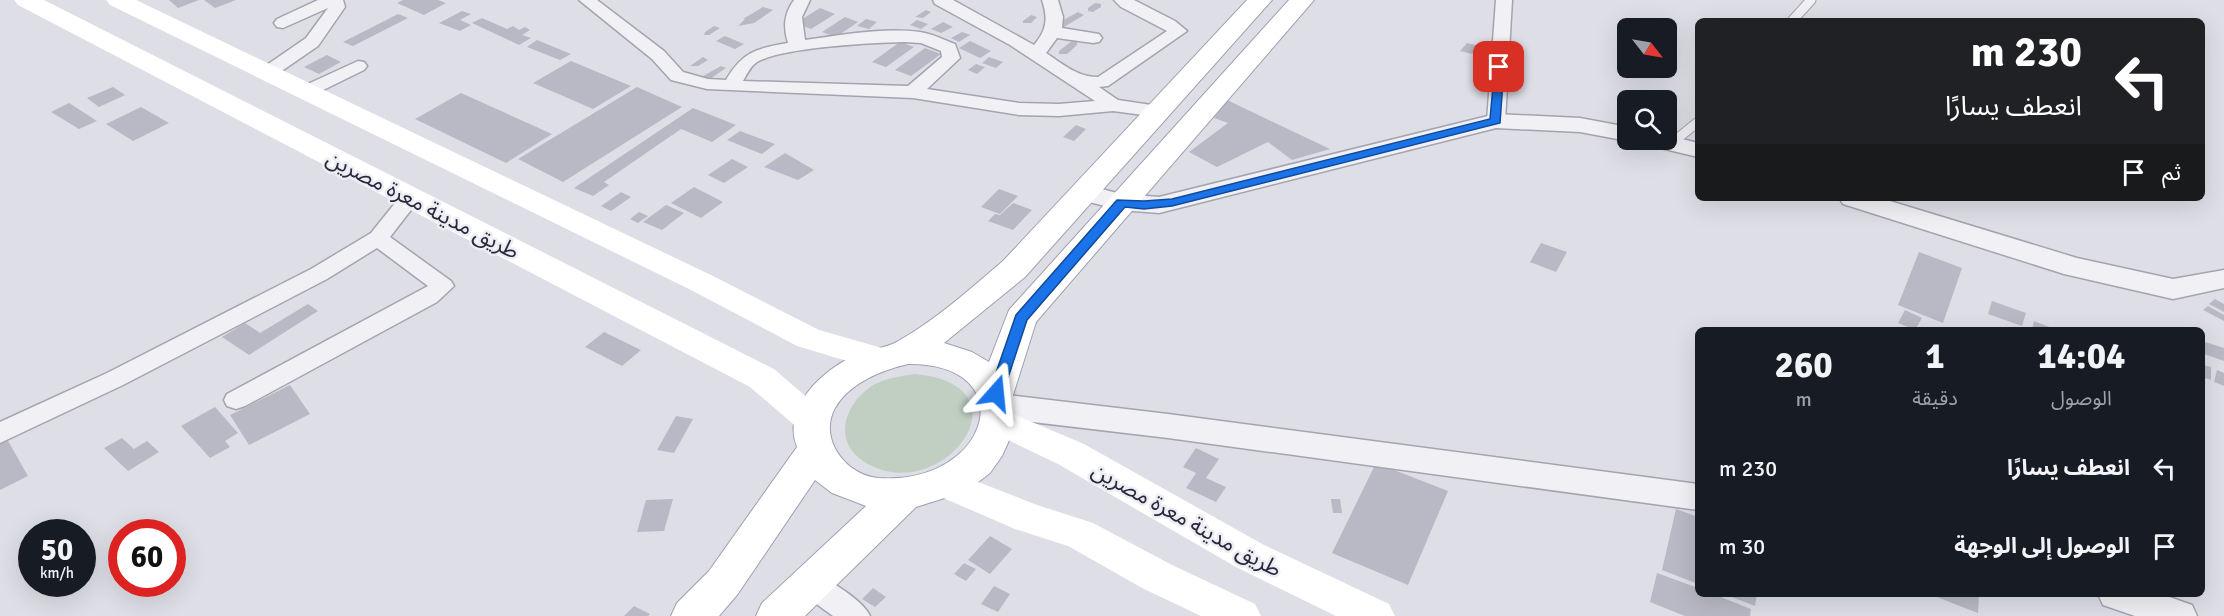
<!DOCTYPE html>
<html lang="ar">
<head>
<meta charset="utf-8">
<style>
  body { margin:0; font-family:Signika,"Noto Sans Arabic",sans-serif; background:#20242c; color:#f1f3f6; direction:rtl; height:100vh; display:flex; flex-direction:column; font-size:22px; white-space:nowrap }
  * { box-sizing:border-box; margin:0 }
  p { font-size:20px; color:#9ea1a6 }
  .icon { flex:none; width:33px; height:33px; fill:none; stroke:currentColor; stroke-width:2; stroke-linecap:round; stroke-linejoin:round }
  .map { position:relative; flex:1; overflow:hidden; direction:ltr }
  .drawer { position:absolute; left:1695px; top:327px; width:510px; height:270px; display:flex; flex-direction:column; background:#171b24; border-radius:9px; box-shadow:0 6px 24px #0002; direction:rtl }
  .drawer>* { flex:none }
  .guide { position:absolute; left:1695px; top:18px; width:510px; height:183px; border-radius:9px; box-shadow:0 6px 24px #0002; direction:rtl; background:#202124; color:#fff; overflow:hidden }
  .needle { width:39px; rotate:121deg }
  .buttons { position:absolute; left:1617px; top:18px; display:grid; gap:12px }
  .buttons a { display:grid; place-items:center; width:60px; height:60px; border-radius:9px; background:#171b24; box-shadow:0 6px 24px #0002; font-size:30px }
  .speed { position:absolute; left:18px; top:519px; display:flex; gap:12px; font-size:30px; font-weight:700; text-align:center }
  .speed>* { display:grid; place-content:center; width:78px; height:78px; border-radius:50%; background:#171b24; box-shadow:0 6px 24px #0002; line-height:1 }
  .speed small { font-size:15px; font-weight:400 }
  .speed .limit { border:9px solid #d22; background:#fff; color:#111 }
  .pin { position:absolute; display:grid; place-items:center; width:51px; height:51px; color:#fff; margin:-26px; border-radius:12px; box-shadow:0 3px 9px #0006 }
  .me { position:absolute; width:66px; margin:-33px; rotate:18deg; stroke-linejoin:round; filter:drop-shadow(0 0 4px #0008) }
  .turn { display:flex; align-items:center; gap:21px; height:126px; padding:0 24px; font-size:27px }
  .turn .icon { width:78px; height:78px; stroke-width:2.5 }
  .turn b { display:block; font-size:42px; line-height:51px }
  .then { display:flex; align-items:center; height:57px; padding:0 24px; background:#0003; gap:12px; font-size:22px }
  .eta { display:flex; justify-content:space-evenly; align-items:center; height:102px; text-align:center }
  .eta b { font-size:36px; font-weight:700; line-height:42px }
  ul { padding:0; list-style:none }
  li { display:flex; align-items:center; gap:18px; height:78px; padding:0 24px }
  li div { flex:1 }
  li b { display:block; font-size:22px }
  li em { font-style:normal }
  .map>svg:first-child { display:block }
  .green { fill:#c0cfc1 }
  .building { fill:#b9b9c5 }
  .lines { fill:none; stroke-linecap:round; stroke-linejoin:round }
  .service-casing { stroke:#a4a4af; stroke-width:11 }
  .minor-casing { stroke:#a4a4af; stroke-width:3 }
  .tertiary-casing { stroke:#a4a4af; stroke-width:3 }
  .primary-casing { stroke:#9ea0b0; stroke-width:2 }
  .service { stroke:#f0f0f5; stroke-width:9 }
  .minor { fill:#f0f0f5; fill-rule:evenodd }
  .tertiary { fill:#f0f0f5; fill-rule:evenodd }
  .secondary { fill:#fff; fill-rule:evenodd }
  .primary { fill:#fff; fill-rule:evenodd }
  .route { fill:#1a73e8; stroke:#114b97; stroke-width:1.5 }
  .labels { text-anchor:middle; stroke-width:5; stroke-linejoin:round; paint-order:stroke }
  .street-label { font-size:22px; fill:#29293b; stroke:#edeef4 }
</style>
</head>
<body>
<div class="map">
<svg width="2224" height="616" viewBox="0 0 2224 616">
  <rect width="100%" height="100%" fill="#dedee6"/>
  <!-- green -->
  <path class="green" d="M915 374C1037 386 938 511 863 461 831 439 846 401 875 384 887 378 901 376 915 374Z"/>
  <!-- building -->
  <path class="building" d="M169 0H199L178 8Z
    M204 0H236L215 8Z
    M403 0H438L446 3 424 15 397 3Z
    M1095 3 1101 4V7L1093 12 1088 11V8Z
    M763 7 773 10 754 23 738 26 745 19H743Z
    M820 8 835 14 811 29 796 23Z
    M926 10 931 12 923 18 915 17Z
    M462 11 471 14 460 20 471 25 460 31 439 23Z
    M1078 12 1084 15 1064 27 1058 23Z
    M398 14 408 18 353 46 343 42Z
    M1031 15 1037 17 1031 23H1023V21Z
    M845 17 858 22 836 37 822 32Z
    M482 18 507 29 513 26 519 30 525 27 530 30 522 35 531 38 519 45 472 23Z
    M866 19 877 22 869 29 857 26Z
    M917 20 928 24 921 29 910 25Z
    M943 22 953 27 941 33 931 29Z
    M714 26 720 28 709 35H704L705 32Z
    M962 32 970 35 959 42 951 38Z
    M725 36 744 44 735 49 716 41Z
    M537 40 571 54 560 60 527 47Z
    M970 41 991 51 980 58 959 48Z
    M1072 41 1077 42V45L1067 54H1059V51Z
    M900 42 914 47 886 67 872 62Z
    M1467 43 1479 46 1472 54 1460 51Z
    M925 48 941 54 911 76 895 70Z
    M327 55 341 62 319 74 304 67Z
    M703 57 708 60 698 66H690Z
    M989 57 1003 62 996 68 982 63Z
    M571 61 631 86 593 109 533 83Z
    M976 64 985 67 977 74 968 70Z
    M721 66 726 68 710 79H702L703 76Z
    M113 87 125 95 99 107 87 98Z
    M637 87 682 107 563 182 518 159Z
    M461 93 552 134 506 163 415 119Z
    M1227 100 1330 149 1292 160 1268 142 1217 167 1189 152 1228 123 1214 118Z
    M69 103 97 121 79 129 51 112Z
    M141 107 169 123 133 141 106 124Z
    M693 108 736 125 712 142 681 129 604 182 609 185 593 196 574 188Z
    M1076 125 1086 129 1074 141 1063 137Z
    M740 131 775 144 762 154 727 140Z
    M785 153 814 170 798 180 764 167Z
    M732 159 748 167 724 183 708 175Z
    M694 187 723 202 701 218 671 203Z
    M999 189 1018 196 1000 214 981 207Z
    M621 192 631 197 611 211 601 206Z
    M1013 203 1032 210 1013 230 988 221 995 214 1000 215Z
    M666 205 684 213 662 230 643 222Z
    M639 212 648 216 638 223 630 219Z
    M1541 243 1567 252 1556 272 1530 262Z
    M1919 252 1962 268 1943 323 1898 305Z
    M2215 299 2224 304V312L2209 304Z
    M1992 301 2026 313 2022 326 1988 314Z
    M308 304 318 311 249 355 222 337 245 323 260 333Z
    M2208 306 2224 315V321L2203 310Z
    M1905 310 1922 318 1915 330 1898 323Z
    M2034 321 2057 330H2032Z
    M604 332 641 350 622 366 585 347Z
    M2205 342 2224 348V361L2204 354Z
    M2203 365 2211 367V380L2202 377Z
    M2217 370 2224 373V386L2214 382Z
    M290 385 310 414 249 445 230 415Z
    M215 407 238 433 225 441 230 447 210 458 181 426Z
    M676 416 693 419 674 453 657 450Z
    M122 438 134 449 147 441 159 452 128 471 104 448Z
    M7 439 28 476 0 490V442Z
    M1196 448 1219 459 1206 478 1226 487 1216 502 1186 488 1196 473 1183 467Z
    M1376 463 1448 491 1408 585 1332 553Z
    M673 499 664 531 637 532 646 500Z
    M1331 499H1340L1342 513H1333Z
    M1676 509 1698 517V584L1662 570Z
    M990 536 1012 549 990 574 968 560Z
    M964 563 976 569 966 581 954 574Z
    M1657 573 1698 588V594H1713L1751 609 1750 616H1685L1650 602Z
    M994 586 1010 594 998 612 981 604Z
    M873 588 886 597 875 607 862 599Z
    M1724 594H1757L1755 606Z
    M1929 594H1979L1978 613Z
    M634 606 650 614 648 616H624Z"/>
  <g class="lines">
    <defs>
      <path id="service" d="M1792 21 1811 0
        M1673 142 1698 122"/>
      <path id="minor" d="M318 0H343L345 7 318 46 273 77H261L258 73 261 69 306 38 328 8 283 28 277 27 274 23 277 19Z
        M579 0H597L664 51 683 72 708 79 726 80C742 52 757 48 788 43 783 27 784 14 794 0H810L802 17 805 40C841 35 884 27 920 32 933 34 944 40 955 44L960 58 927 89 1019 103 1059 104 1095 101 1010 45 935 4 933 0H953L1034 45C1047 30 1048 18 1042 0H1058L1063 17 1062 28 1099 34 1102 38 1099 42 1093 43 1057 38 1046 53C1063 64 1077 77 1098 77L1167 31 1121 7 1114 0H1134L1175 21 1187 31 1108 86 1099 87 1118 100 1165 107 1167 111 1165 115 1158 117 1113 111 1059 116 1019 115 913 98 707 89 671 80 652 59ZM904 42 921 43 941 51 942 57 908 86 743 81C747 74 750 67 757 62 783 47 871 43 904 42Z
        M1496 0H1512L1505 121 1503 125H1489L1487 121Z
        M358 61 364 62 367 66 364 70 311 96H299L296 92 299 88Z
        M411 191 418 192 421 197 390 237 451 281 454 286 437 302 245 406 236 409 227 406 224 400 227 394 428 286 377 248 327 279 123 385 0 443V422L107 373 311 269 371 233 404 192Z
        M810 572C827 578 863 600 870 616H833L800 592 796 584 800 576Z"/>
      <path id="tertiary" d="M1496 114 1580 118 1628 127V140H1635L1628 141 1580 132 1496 128 1159 213 1121 210 1077 199 1073 193 1077 187 1086 185 1121 194 1159 197Z
        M1666 135 1698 143V157L1648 145 1645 140H1666Z
        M1839 198H1880L2077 258 2173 279 2224 270V288L2173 299 2064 274 1843 204Z
        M998 394 1168 414 1698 484V510L1168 438 998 418 987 414 983 406 987 398Z
        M2098 594H2161L2192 605 2197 616H2135L2103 605Z"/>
      <path id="primary" d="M1247 0H1272L1025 277 944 343 972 352 989 362 1009 310 1289 0H1314L1036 322 1013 395 1015 427 1002 456 990 473 973 486 954 495 916 507 805 616H756L762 603 866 506 832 493 815 480 737 595 719 616H671L677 603 709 571 797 447C781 407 824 369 856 355 870 349 888 348 900 340 937 319 970 289 1003 261ZM908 364C1025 363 990 486 878 478 846 475 818 439 835 408 849 383 882 370 908 364Z"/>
    </defs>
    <!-- service casing -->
    <use href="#service" class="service-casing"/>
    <!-- minor casing -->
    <use href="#minor" class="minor-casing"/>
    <!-- tertiary casing -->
    <use href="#tertiary" class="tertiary-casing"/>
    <!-- primary casing -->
    <use href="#primary" class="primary-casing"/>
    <!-- service -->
    <use href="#service" class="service"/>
    <!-- minor -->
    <use href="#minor" class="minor"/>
    <!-- tertiary -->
    <use href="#tertiary" class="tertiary"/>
    <!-- secondary -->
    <path class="secondary" d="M14 0H44L774 369 824 412 829 421 824 430 812 434 800 430 750 387 18 5Z
      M106 0H136L713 276 819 330 889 350 893 358 889 366 877 370 797 346 691 290 110 5Z
      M999 408 1084 444 1264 545 1389 604 1395 616H1336L1236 567 1058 464 987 430 982 421 987 412Z
      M945 469 1037 505 1093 523 1172 565 1255 604 1261 616H1201L1144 589 1068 546 1015 529 932 493 927 483 932 473Z"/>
    <!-- primary -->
    <use href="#primary" class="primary"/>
  </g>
  <!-- route -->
  <path class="route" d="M1495 64H1502L1504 67 1500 123 1172 206 1144 209 1125 207 1027 320 1003 393 1001 397H991L989 393 1016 315 1117 200 1144 201 1172 199 1490 119Z"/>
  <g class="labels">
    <!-- street labels -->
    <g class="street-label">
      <text transform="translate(423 204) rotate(27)" y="8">طريق مدينة معرة مصرين</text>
      <text transform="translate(1187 519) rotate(29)" y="8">طريق مدينة معرة مصرين</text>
    </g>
  </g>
</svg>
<div class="buttons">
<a><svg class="needle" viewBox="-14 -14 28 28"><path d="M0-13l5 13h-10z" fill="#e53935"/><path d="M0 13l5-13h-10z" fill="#9ea1a6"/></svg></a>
<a><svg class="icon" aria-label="search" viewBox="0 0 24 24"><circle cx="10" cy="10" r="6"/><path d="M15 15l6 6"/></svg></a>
</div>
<div class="speed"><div>50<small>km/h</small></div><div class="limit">60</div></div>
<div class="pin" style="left:1499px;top:67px;background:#d93025"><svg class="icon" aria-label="arrive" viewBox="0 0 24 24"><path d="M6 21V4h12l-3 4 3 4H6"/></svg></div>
<svg class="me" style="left:996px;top:393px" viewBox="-20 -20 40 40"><path d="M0-17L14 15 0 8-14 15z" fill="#1a73e8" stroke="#fff" stroke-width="4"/></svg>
<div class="guide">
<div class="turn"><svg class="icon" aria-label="left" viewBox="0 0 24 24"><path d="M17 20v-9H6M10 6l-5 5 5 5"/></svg><div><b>230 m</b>انعطف يسارًا</div></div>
<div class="then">ثم<svg class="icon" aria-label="arrive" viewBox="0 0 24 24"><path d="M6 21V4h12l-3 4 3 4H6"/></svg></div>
</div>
<section class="drawer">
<div class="eta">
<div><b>14:04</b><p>الوصول</p></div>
<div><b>1</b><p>دقيقة</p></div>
<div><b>260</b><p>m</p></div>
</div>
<ul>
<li><svg class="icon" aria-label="left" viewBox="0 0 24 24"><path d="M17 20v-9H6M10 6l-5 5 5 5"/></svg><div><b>انعطف يسارًا</b></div><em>230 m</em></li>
<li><svg class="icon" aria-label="arrive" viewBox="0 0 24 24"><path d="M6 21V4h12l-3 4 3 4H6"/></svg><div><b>الوصول إلى الوجهة</b></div><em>30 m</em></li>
</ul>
</section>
</div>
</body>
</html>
